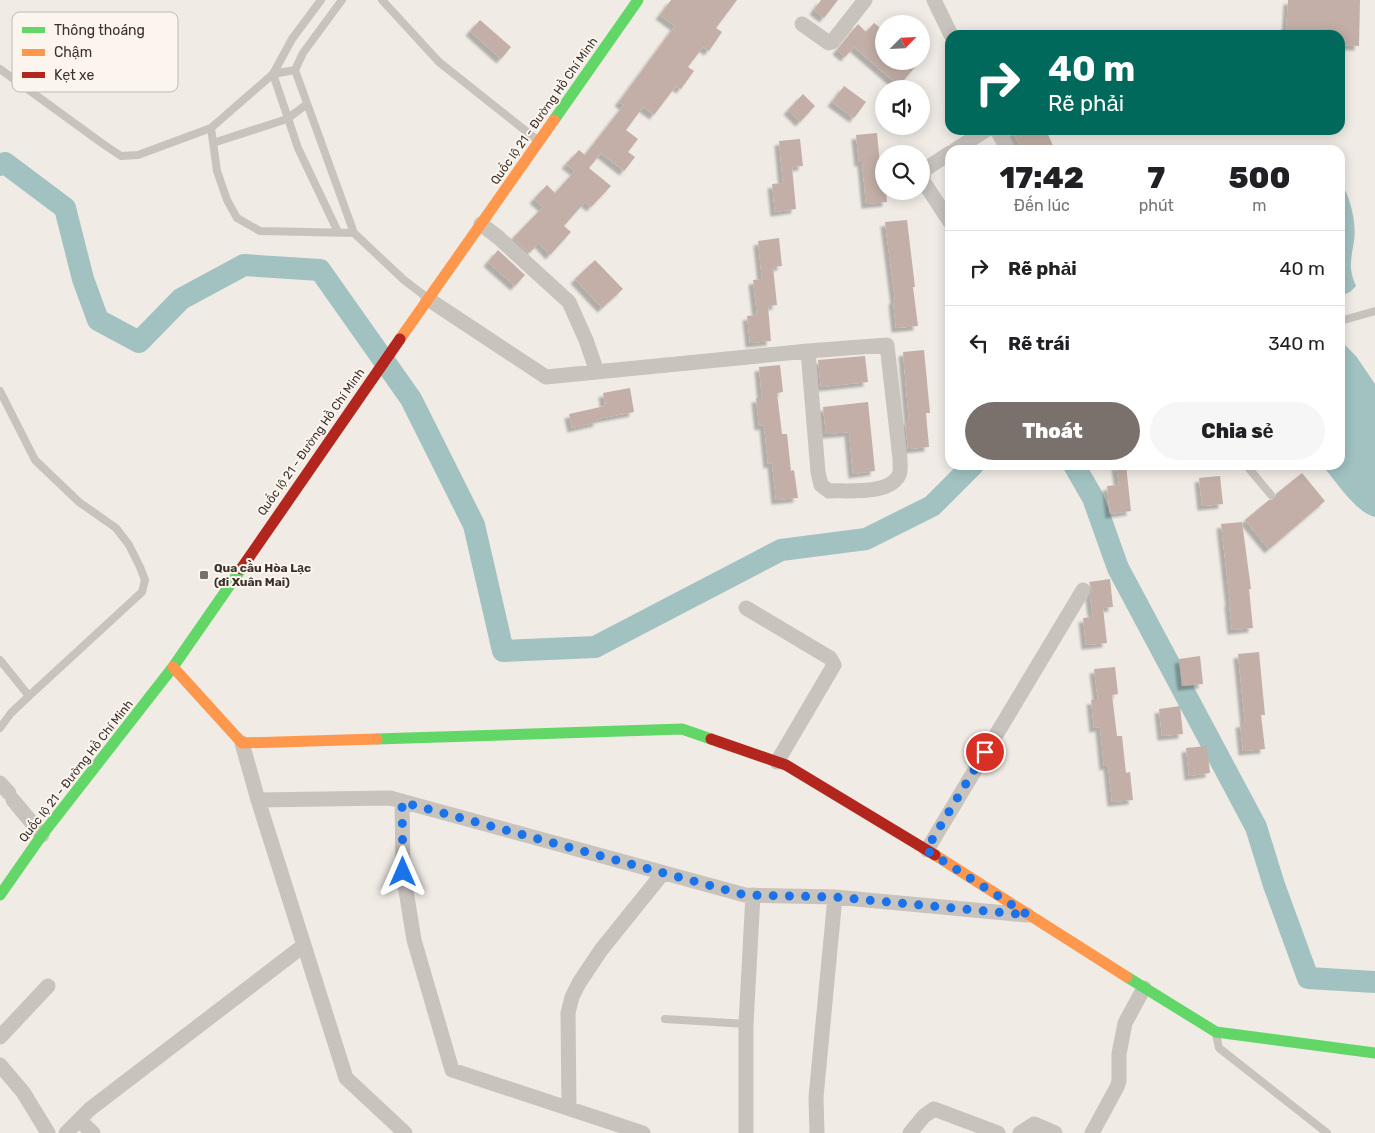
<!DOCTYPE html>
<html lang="vi">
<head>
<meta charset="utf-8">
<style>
  body { margin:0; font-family:Rubik,sans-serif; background:#f6f6f6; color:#202124; height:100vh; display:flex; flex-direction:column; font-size:19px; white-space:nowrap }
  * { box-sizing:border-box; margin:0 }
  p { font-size:16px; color:#757577 }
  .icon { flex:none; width:28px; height:28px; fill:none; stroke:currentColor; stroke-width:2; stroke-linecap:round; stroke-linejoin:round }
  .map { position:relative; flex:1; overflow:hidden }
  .drawer { position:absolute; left:945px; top:145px; width:400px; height:325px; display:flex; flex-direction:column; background:#fff; border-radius:15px; box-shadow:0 2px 12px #0003 }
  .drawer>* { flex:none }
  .banner { position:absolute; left:945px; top:30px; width:400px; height:105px; border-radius:15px; box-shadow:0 2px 12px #0003; background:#00695c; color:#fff; overflow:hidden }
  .needle { width:32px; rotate:66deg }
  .tools { position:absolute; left:875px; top:15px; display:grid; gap:10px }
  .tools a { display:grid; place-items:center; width:55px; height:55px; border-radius:50%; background:#fff; box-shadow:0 2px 12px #0003; font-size:25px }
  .pin { position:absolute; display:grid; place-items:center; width:42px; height:42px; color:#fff; margin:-21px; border:2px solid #fff; border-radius:50%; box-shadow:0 1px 5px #0007 }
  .me { position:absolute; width:55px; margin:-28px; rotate:0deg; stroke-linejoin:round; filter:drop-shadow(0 0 4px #0008) }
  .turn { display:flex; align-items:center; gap:18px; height:105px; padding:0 20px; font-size:22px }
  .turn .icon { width:65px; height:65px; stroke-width:2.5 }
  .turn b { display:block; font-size:35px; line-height:42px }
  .eta { display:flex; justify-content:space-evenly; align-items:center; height:85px; text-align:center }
  .eta b { font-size:30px; font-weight:800; line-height:35px }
  .button { display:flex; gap:10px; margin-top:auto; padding:10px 20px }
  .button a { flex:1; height:58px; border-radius:30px; background:#7a716c; color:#fff; font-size:20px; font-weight:800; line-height:58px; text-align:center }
  .button a+a { background:#f6f6f6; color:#202124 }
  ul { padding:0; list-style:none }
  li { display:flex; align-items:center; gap:15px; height:75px; padding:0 20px; border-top:1px solid #e0e0e0 }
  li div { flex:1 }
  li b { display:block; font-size:19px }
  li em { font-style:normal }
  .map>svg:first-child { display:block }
  .water { fill:#a1c2c1 }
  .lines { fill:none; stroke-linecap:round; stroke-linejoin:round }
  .river { stroke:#a1c2c1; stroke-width:22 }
  .building { fill:#c3afa7; filter:url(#shadow) }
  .lane { stroke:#c9c3be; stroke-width:8 }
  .street { stroke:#c9c3be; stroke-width:15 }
  .fast { stroke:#63d668; stroke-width:11 }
  .slow { stroke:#ff974d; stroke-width:11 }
  .jam { stroke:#b3261e; stroke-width:11 }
  .route { stroke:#1a73e8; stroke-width:9; stroke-dasharray:0 16.2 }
  .poi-dot { fill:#7a716c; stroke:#fbf5ee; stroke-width:2 }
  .labels { text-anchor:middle; stroke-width:4; stroke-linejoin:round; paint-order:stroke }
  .street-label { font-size:12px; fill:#3b302b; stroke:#fbf5ee }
  .poi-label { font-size:12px; font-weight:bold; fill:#3b302b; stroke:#fbf5ee; text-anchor:start }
  .key { fill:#fbf5ee; stroke:#c1bab4; stroke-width:1 }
  .key-label { font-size:14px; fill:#3b302b }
</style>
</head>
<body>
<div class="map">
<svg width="1375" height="1133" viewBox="0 0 1375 1133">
  <defs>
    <filter id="shadow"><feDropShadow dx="-4.5" dy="4.5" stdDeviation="1" flood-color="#0004"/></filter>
  </defs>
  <rect width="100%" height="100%" fill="#f0ebe5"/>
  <!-- water -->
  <path class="water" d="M1340 181C1350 196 1357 223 1354 241 1351 260 1348 268 1356 286L1350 292 1340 296Z
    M1340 343 1346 346 1356 356 1375 384V517C1356 513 1335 480 1322 465H1340Z"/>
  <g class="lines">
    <!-- river -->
    <path class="river" d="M0 165 5 163 65 208 83 279 98 320 139 342 181 299 244 265 320 270 411 399 474 525 503 651 595 647 781 550 866 539 932 506 973 465
      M1074 465 1093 498 1118 568 1256 827 1274 885 1308 978 1375 982"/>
  </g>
  <!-- building -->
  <path class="building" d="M671 0H737L716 28 722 32 709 51 703 47 688 67 694 71 681 89 676 86 654 115 643 107 626 130 638 139 628 152 635 157 624 171 601 153 589 168 611 186 591 207 585 202 576 212 564 226 571 232 550 255 539 243 529 253 513 238 543 207 534 199 547 185 555 193 575 171 566 164 579 150 585 155 624 105 619 102 675 26 660 15Z
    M821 0H838L824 18 814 10Z
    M1288 0H1360L1359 46 1340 45V35H1286Z
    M480 20 511 47 501 59 470 31Z
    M874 23 884 31V61H920L899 86 854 47 845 57 837 50 858 24 866 32Z
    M844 86 866 102 854 118 832 102Z
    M803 94 815 106 800 122 788 110Z
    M1012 130H1046L1055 150H1022Z
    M877 133 881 175 884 174V191H886L887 202 866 204 862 162H859L856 135Z
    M800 139 803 166 792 167 796 209 775 212 772 184 783 183 779 141Z
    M907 220 915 287H913L918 326 896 328 893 300H895L885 222Z
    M779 238 782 266 773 267 777 305 768 306 771 341 750 343 747 316 757 315 753 280 762 279 758 241Z
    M498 250 525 275 515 286 488 262Z
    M595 260 623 289 602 308 575 279Z
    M924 350 930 413H926L929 447 908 449 905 421H909L903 352Z
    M865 356 868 382 821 387 818 360Z
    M780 365 783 392 777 393 782 434H787L791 471 794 470 798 498 776 500 772 463 768 464 764 425 759 426 756 398H762L759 367Z
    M630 388 634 412 597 419 598 422 572 428 569 414 605 406 603 393Z
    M868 402 875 471 853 474 849 432 826 434 823 407Z
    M1116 465H1126L1131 511 1110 514 1107 486 1119 485Z
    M1302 473 1325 501 1269 549 1245 520 1269 500 1275 499 1276 494Z
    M1220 476 1223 504 1202 506 1199 478Z
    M1242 522 1251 589H1249L1253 628 1232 630 1229 602H1230L1221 524Z
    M1110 579 1113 607 1103 608 1107 643 1086 645 1083 618 1093 617 1090 596 1092 590 1089 582Z
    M1259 652 1265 715H1261L1265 749 1243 751 1240 723H1245L1238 654Z
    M1200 656 1203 684 1182 686 1179 659Z
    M1115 667 1118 694 1112 695 1117 736H1122L1126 773 1130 772 1133 800 1112 802 1108 765 1104 766 1100 727 1094 728 1091 700H1098L1094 669Z
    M1180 706 1183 734 1162 736 1159 709Z
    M1207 746 1210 773 1189 776 1186 748Z"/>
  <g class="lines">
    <!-- lane -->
    <path class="lane" d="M321 0 292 39 273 74 298 148 338 232
      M342 0 303 53 295 70 354 233 404 280 425 296
      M382 0 439 62 536 139
      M0 69 103 144 121 156 138 155 211 128 273 74 295 70
      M211 128 217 171 227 200 237 218 260 231 354 233
      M213 143 287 119 307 104
      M1340 321 1375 311
      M0 391 35 460 79 502 116 528 129 545 140 567 145 580 142 592 29 696 11 713 0 728
      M1246 465 1271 495
      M0 660 29 696
      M665 1019 746 1024
      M1216 1034 1219 1048 1327 1133"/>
    <!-- street -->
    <path class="street" d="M934 0 951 35
      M802 24 829 43 832 42 865 0
      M997 130 1008 150
      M955 150 986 130
      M950 153 924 170 923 181 950 222
      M481 224 499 238 569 302 586 340 597 372
      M428 299 546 377 808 351 887 345 900 459C900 464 901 471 899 475 890 495 848 490 829 491L821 485 818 472 808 351
      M746 608 830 658 834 665 777 762
      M242 743 258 800 346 1078 405 1133
      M0 783 9 793
      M13 800 42 835
      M258 800 390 798 745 895 835 897 1027 915
      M402 801 403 872 414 940 452 1070 643 1133
      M927 850 1083 590
      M0 1037 48 986
      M0 1065 23 1092 48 1133
      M569 1108 568 1013 572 997 579 983 601 950 663 873
      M79 1120 93 1133
      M66 1133 90 1109 303 946
      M746 1133V1024L753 895
      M817 1133 816 1097 835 897
      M910 1133 924 1116 934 1109 998 1133
      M1020 1133 1034 1124 1055 1133
      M1092 1133 1117 1087 1119 1081V1054L1125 1023 1144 988"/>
    <!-- fast -->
    <path class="fast" d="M554 120 638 0
      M377 739 682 729 711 739
      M0 895 42 835 173 667 241 569
      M1127 977 1216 1032 1375 1053"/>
    <!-- slow -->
    <path class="slow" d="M400 339 554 120
      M173 667 242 743 377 739
      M935 855 1127 977"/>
    <!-- jam -->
    <path class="jam" d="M241 569 400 339
      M711 739 786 765 935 855"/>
  </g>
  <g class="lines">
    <!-- route -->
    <path class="route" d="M403 872 402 802 745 895 834 897 1028 915 926 850 985 752"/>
  </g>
  <!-- markers -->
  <rect class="poi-dot" x="199" y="570" width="10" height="10" rx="2.5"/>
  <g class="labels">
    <!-- street labels -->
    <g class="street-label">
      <text transform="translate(544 111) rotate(-55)" y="4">Quốc lộ 21 - Đường Hồ Chí Minh</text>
      <text transform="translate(311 442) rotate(-55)" y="4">Quốc lộ 21 - Đường Hồ Chí Minh</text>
      <text transform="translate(76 771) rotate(-52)" y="4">Quốc lộ 21 - Đường Hồ Chí Minh</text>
    </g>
    <!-- poi labels -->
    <g class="poi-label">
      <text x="214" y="572">Qua cầu Hòa Lạc<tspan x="214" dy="14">(đi Xuân Mai)</tspan></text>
    </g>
  </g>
  <!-- legend -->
  <rect x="12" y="12" width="166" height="80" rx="8" class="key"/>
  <rect x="22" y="27" width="23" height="6" fill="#63d668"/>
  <rect x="22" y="49" width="23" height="7" fill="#ff974d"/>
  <rect x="22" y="72" width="23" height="6" fill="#b3261e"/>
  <g class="key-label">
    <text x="54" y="35">Thông thoáng</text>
    <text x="54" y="57">Chậm</text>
    <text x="54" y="80">Kẹt xe</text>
  </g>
</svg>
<div class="tools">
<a><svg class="needle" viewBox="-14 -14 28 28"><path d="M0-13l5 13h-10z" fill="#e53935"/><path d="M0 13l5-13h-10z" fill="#757577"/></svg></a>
<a><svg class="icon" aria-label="sound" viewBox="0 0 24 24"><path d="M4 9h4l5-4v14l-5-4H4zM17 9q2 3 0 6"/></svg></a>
<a><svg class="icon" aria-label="search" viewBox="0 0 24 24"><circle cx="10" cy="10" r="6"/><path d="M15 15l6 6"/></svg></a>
</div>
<div class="pin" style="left:985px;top:752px;background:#d93025"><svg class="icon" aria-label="arrive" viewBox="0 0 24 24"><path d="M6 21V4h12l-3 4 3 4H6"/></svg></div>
<svg class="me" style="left:403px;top:872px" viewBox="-20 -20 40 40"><path d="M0-17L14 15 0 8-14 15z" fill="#1a73e8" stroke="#fff" stroke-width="4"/></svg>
<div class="banner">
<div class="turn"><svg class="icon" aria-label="right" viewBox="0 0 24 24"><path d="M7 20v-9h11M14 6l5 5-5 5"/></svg><div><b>40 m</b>Rẽ phải</div></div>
</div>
<section class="drawer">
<div class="eta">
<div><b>17:42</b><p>Đến lúc</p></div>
<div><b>7</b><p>phút</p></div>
<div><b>500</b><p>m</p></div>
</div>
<ul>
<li><svg class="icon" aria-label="right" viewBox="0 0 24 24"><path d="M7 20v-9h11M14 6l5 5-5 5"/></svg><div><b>Rẽ phải</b></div><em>40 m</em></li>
<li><svg class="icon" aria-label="left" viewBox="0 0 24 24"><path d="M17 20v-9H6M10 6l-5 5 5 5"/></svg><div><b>Rẽ trái</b></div><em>340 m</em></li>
</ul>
<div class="button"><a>Thoát</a><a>Chia sẻ</a></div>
</section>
</div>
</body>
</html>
